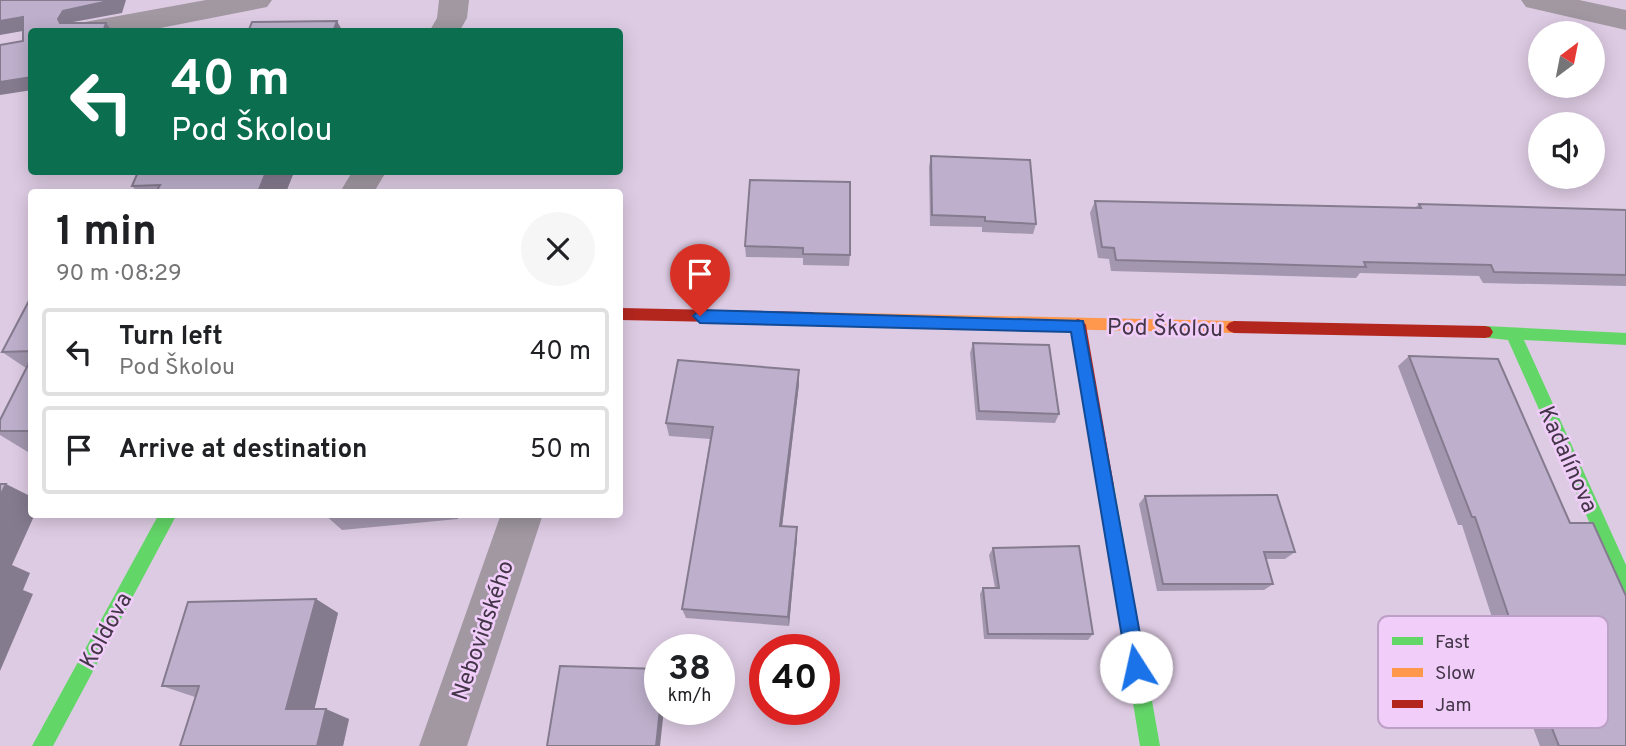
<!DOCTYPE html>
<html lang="en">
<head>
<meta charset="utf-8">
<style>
  body { margin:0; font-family:Overpass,sans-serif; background:#f6f6f6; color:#202124; height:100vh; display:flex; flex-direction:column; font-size:26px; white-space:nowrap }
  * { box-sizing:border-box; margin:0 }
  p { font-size:23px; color:#757577 }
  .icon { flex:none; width:38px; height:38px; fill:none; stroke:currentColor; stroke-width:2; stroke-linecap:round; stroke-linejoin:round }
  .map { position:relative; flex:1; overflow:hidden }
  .panel { position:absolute; left:28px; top:189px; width:595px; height:329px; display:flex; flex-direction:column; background:#fff; border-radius:7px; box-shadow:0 4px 18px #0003 }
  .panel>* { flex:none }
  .hud { position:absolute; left:28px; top:28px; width:595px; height:147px; border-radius:7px; box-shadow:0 4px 18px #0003; background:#0b6e4f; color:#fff; overflow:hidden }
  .needle { width:46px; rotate:32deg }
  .buttons { position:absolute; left:1528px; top:21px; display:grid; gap:14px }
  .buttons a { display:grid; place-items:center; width:77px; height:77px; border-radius:50%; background:#fff; box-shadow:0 4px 18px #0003; font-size:35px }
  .speed { position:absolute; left:644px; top:634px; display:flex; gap:14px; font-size:35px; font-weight:700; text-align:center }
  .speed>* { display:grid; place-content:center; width:91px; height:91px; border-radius:50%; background:#fff; box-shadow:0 4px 18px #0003; line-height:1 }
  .speed small { font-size:18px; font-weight:400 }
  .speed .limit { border:10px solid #d22; background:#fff; color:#111 }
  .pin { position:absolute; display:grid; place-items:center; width:60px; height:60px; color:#fff; margin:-72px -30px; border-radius:50% 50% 50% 0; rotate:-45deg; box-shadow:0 0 7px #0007 }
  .pin .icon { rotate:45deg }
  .me { position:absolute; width:77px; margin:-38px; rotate:350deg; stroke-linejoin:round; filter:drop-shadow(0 0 5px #0008) }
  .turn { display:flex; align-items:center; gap:24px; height:147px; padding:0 28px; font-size:32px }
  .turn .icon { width:91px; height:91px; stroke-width:2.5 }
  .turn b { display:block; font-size:49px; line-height:60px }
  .round { display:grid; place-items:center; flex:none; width:74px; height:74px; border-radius:37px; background:#f6f6f6 }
  .headline { display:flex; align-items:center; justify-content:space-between; height:119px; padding:0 28px }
  h1 { font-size:42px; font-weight:700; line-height:52px }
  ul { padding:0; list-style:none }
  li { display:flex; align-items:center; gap:21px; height:88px; margin:0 14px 10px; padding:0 14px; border:4px solid #e0e0e0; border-radius:7px }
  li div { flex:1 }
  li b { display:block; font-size:26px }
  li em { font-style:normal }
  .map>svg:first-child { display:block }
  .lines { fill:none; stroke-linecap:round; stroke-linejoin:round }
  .street { fill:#a198a2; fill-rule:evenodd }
  .fast { fill:#63d668; fill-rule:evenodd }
  .slow { fill:#ff974d; fill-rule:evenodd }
  .jam { fill:#b3261e; fill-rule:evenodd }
  .wall { fill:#a397af }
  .shaded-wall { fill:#857b8f }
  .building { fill:#beb0cc; stroke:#857b8f; stroke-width:2 }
  .route { fill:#1a73e8; stroke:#114b97; stroke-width:2 }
  .labels { text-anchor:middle; stroke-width:5; stroke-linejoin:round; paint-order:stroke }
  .street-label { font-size:23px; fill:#443648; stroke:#f1cefa }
  .key { fill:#f1cefa; stroke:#bda0c5; stroke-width:2 }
  .key-label { font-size:19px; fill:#443648 }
</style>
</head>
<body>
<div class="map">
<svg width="1626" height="746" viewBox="0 0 1626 746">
  <rect width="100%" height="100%" fill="#ddcbe3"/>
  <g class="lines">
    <!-- street -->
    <path class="street" d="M206 0H272L267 7 257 9 140 32H70L74 25 85 22Z
      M439 0H469L467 18 459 32H429L437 18Z
      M1521 0H1579L1626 10V30L1526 7Z
      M352 172H386L374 192H340Z
      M501 514H543L467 746H419Z"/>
    <!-- fast -->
    <path class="fast" d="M1485 326 1626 333V345L1524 340 1626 565V594L1620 591 1508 340 1480 337 1477 332 1480 327Z
      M1106 478 1112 480 1114 486 1160 746H1140L1098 486 1100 480Z
      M159 514H177L53 746H32Z"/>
    <!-- slow -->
    <path class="slow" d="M812 312 1234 321 1239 323 1242 327 1239 331 1234 333 812 324 807 322 804 318 807 314Z"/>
    <!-- jam -->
    <path class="jam" d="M620 308 812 312 817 314 820 318 817 322 812 324 620 320Z
      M1078 319 1083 321 1086 325 1114 486 1112 492 1106 494 1100 492 1098 486 1070 325 1073 321Z
      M1234 321 1485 326 1490 327 1493 332 1490 337 1485 338 1234 333 1229 331 1226 327 1229 323Z"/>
  </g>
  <!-- wall -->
  <path class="wall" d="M931 156 1036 224 1033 234 982 232V227L930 226 929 167Z
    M138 172H294L286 192H138L132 186Z
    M750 180 850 255 849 266 803 265V258L746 257 745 246Z
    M1095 201 1415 208 1419 204 1626 210V286L1483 283 1479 276 1360 273 1356 278 1111 271 1109 259 1098 258 1090 213Z
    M32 295V451L28 452 0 435V420L26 368 2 352Z
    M973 343 1059 414 1055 423 976 420 970 353Z
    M1409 356 1626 746H1540L1498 636 1462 525H1458L1398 366Z
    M799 384 782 526 797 538 789 626 686 618 682 609 710 439 669 436 666 423Z
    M1145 496 1295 552 1285 559H1266L1273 584 1264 590 1157 591 1139 504Z
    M324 514H458V519L342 530Z
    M993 548 1093 634 1088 640 984 639 980 594 983 588H995L989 555Z
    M316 599 338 613 314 709 349 719 343 746H180L195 697 162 686Z"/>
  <!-- shaded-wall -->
  <path class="shaded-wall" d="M113 0H126L122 13 73 22 60 23 58 19 63 11Z
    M23 17 34 29 0 35V21Z
    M337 21 343 32H333Z
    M106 23 113 32H103Z
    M32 77V90L0 95V82Z
    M266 172H294L286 192H258Z
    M799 370V384L781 536 780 526Z
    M6 484 32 497V514H35L12 565 30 573 23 590 33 594 0 671V496Z
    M797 527V538L789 626 788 617Z
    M316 599 338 613 312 719 286 709Z
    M326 709 349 719 343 746H317Z
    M660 709H664L660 746H656Z"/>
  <!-- building -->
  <path class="building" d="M0 0H113L63 11 58 19 60 23H106L103 32H32V77L0 82V45L23 41V17L0 21Z
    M337 21 333 32H248L252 22Z
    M931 156 1030 160 1036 224 985 221V217L932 215Z
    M138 172H266L258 192H156L160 185 132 186Z
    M750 180 850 182V255L803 254V248L745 246Z
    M1095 201 1421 208 1419 204 1626 210V275L1494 272 1491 265 1364 262 1366 267 1116 260 1114 248 1102 247Z
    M32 295V351L2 352Z
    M973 343 1049 345 1059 414 979 411Z
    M1409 356 1498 359 1570 523H1593L1626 596V746H1559L1513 629 1475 517H1472Z
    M32 357V431H0V420Z
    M678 360 799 370 780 526 797 527 788 617 682 609 713 427 666 423Z
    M0 484H6L0 496Z
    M1277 495 1295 552H1264L1273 584H1163L1145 496Z
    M1079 546 1093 634H988L983 588H999L993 548Z
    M316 599 286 709H326L317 746H180L199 686H162L188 602Z
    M560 666 660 669V709L656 746H547Z"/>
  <!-- route -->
  <path class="route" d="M700 310 1083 321 1146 667 1143 674 1136 677 1130 674 1127 667 1071 332 700 323 693 316Z"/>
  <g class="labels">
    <!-- street labels -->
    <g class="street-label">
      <text transform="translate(1165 327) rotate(1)" y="8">Pod Školou</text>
      <text transform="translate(1569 459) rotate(66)" y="8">Kadalínova</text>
      <text transform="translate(105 630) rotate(-61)" y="8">Koldova</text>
      <text transform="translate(482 630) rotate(-71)" y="8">Nebovidského</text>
    </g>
  </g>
  <!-- legend -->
  <rect x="1378" y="616" width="230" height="112" rx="10" class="key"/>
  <rect x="1392" y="637" width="31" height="8" fill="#63d668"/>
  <rect x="1392" y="668" width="31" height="9" fill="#ff974d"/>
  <rect x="1392" y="700" width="31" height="8" fill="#b3261e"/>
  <g class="key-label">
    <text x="1435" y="648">Fast</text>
    <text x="1435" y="679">Slow</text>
    <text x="1435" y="711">Jam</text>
  </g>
</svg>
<div class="buttons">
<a><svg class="needle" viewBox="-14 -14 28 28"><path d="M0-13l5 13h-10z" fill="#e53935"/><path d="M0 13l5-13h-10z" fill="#757577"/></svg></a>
<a><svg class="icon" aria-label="sound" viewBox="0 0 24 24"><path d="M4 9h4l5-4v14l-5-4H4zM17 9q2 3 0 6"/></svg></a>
</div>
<div class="speed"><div>38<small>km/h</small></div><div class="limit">40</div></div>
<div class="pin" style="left:700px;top:316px;background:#d93025"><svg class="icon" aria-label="arrive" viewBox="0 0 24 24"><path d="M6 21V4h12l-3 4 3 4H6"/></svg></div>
<svg class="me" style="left:1136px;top:667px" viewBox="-20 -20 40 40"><circle r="19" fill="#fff"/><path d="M0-13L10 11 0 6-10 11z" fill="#1a73e8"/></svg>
<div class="hud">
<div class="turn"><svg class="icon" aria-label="left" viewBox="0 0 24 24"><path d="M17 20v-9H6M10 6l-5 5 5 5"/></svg><div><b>40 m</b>Pod Školou</div></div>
</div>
<section class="panel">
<div class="headline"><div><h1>1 min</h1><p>90 m · 08:29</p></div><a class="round"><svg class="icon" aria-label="close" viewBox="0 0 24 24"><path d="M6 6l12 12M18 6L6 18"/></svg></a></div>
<ul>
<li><svg class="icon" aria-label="left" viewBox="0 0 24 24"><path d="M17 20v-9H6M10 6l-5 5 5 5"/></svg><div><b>Turn left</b><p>Pod Školou</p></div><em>40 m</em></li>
<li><svg class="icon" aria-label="arrive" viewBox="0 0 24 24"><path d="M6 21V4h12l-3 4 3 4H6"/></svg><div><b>Arrive at destination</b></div><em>50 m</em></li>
</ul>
</section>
</div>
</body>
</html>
